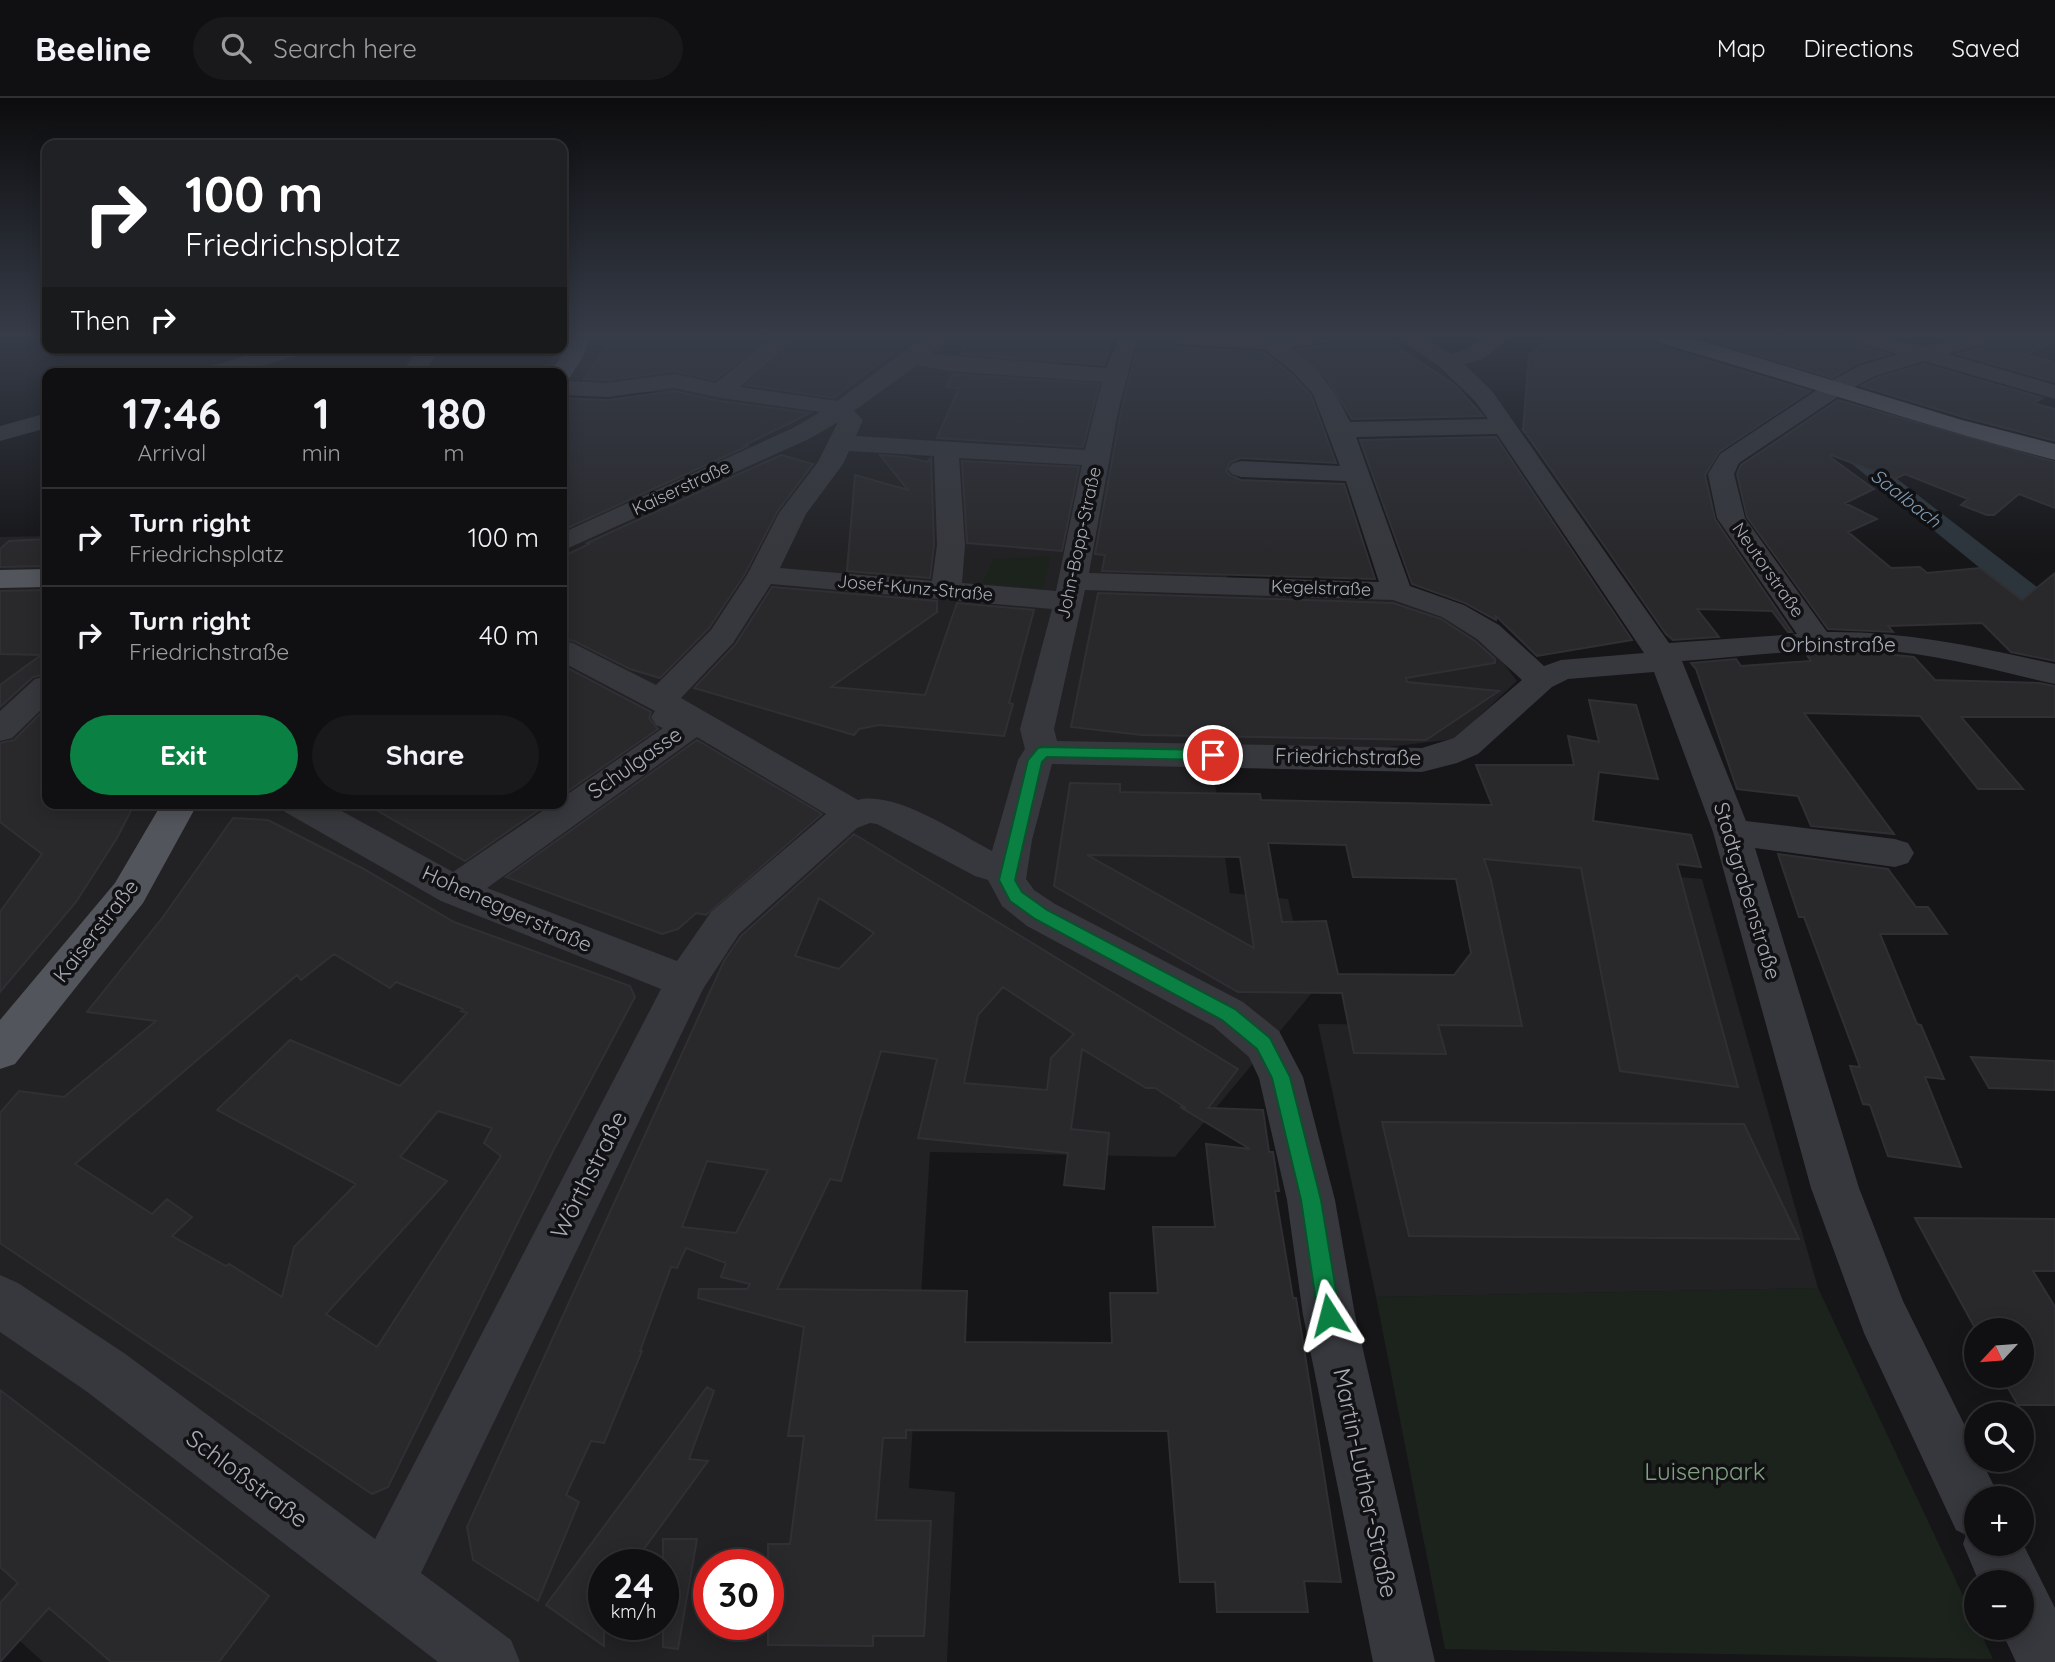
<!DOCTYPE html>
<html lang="en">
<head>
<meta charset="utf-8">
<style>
  body { margin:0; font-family:Quicksand,sans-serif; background:#19191b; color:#f1f3f6; height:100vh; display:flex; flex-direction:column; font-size:26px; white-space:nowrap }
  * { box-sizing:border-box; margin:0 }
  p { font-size:23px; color:#9c9d9f }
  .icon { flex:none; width:38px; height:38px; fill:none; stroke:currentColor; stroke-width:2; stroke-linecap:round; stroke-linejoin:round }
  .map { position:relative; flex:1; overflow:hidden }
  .details { position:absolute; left:42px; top:270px; width:525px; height:441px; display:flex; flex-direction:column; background:#101012; border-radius:14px; box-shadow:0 4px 18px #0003,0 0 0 2px #303032 }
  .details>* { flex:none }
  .hud { position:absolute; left:42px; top:42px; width:525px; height:214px; border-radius:14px; box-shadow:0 4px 18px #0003,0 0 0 2px #303032; background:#202124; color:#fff; overflow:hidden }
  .needle { width:46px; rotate:244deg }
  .tools { position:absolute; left:1964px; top:1220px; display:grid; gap:14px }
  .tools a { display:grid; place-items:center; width:70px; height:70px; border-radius:50%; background:#101012; box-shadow:0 4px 18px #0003,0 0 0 2px #303032; font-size:35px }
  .speed { position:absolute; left:588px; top:1451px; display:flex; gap:14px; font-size:35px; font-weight:700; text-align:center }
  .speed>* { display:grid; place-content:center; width:91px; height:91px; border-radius:50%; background:#101012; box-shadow:0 4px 18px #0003,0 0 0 2px #303032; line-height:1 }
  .speed small { font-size:18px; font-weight:400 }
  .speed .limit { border:10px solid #d22; background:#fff; color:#111 }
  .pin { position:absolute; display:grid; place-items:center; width:60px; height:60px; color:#fff; margin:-30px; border:4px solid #fff; border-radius:50%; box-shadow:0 2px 7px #0007 }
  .me { position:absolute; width:77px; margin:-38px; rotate:351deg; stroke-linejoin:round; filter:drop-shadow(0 0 5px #0008) }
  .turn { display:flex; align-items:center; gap:24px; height:147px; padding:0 28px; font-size:32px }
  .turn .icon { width:91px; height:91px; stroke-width:2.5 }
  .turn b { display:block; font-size:49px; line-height:60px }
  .then { display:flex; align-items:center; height:66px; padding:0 28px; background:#0003; gap:14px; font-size:26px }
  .eta { display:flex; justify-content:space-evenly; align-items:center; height:119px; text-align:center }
  .eta b { font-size:42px; font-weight:700; line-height:49px }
  .button { display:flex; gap:14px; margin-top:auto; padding:14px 28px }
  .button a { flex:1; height:80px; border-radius:42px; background:#0b8043; color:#fff; font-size:28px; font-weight:700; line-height:80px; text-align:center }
  .button a+a { background:#19191b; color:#f1f3f6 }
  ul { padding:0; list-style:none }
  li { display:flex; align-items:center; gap:21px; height:98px; padding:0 28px; border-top:2px solid #303032 }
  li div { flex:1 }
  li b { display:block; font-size:26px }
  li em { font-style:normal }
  header { display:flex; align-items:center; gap:42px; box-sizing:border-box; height:98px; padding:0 35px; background:#101012; border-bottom:2px solid #303032 }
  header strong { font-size:33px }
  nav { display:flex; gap:38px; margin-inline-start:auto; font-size:24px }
  .search { width:490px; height:63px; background:#19191b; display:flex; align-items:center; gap:18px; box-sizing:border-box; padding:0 24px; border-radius:38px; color:#9c9d9f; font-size:26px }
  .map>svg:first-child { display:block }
  .built { fill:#222225; fill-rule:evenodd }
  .green { fill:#1c231d }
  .water { fill:#2c353c }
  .building { fill:#29292c; stroke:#303034; stroke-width:2; fill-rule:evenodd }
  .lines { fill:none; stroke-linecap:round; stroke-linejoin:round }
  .minor { fill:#37383d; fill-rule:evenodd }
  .major { fill:#53555c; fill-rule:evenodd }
  .route { fill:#0b8043; stroke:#07532c; stroke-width:2 }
  .labels { text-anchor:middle; stroke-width:7; stroke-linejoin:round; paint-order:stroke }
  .far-street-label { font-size:18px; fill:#a8adb8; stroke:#111113 }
  .far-water-label { font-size:19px; font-style:italic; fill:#7f9bb3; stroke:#111113 }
  .street-label { font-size:21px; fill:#a8adb8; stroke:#111113 }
  .near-street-label { font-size:24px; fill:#a8adb8; stroke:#111113 }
  .near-park-label { font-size:24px; fill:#7fa381; stroke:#111113 }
</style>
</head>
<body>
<header>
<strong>Beeline</strong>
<div class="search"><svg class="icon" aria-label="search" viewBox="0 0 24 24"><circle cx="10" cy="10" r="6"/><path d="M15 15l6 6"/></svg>Search here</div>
<nav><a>Map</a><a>Directions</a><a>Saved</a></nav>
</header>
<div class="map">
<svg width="2055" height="1564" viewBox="0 0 2055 1564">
  <rect width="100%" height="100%" fill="#161618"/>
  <!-- built -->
  <path class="built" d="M563 239H1031L1063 249 1057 270 1135 275 1237 345 1239 437 1220 435 1230 494 1357 495 1419 503 1483 538 1517 583 1455 641 1363 652 1210 649 1230 795 1288 801 1311 896 1175 1059 930 1054 909 1390 955 1394 947 1564H43L0 1525V439L47 438V705H562V345L604 321 656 328 684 294H562V275H543L557 250H562ZM604 1466H663V1526H604ZM709 1466H768V1526H709Z
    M1484 761 1702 781 1818 1190 1376 1199 1318 926 1522 928 1491 782Z"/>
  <!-- green -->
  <path class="green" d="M1051 458 1043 491 983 485 993 461Z
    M1818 1190 1993 1561 1445 1551 1376 1199Z"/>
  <!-- water -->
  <path class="water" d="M1803 326H1826L2055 503V531Z"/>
  <!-- building -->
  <path class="building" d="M612 239H768L715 282 674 273 608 282 584 281Z
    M800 239H913L834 300 746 287Z
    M969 239H1113L1104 267 962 256Z
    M1347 239H1382L1455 287 1483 318 1352 321 1327 281 1296 251 1329 247 1334 242Z
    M1553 239H1652L1656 247 1810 293 1719 354 1705 377 1715 421 1792 534H1788L1772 513 1697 511 1719 539 1673 542 1666 536 1522 330 1523 332 1529 257Z
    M1700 239H1850L1854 247 1889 256 1858 265 1832 280Z
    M1996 239H2055V243L2025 257 2055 264V284L1958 256 1992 247Z
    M1152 243 1166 244 1177 249 1263 254 1291 276 1311 297 1336 365 1241 360 1230 364 1226 373 1231 378 1241 382 1344 386 1375 481 1102 473 1105 457 1095 456 1121 314 1136 254 1140 247Z
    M1924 266 2043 300 2033 305 2055 311V343L1963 319 1861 288 1876 280Z
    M953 276 1099 286 1083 349 937 340 959 290 946 289Z
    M674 293 720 303 810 315 745 347 748 348 565 431 562 429V300L608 302Z
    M1838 302 2055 364V410L2019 396 1994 417H1987L1961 407 1968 401 1905 376 1895 381 1831 357 1830 359 1874 391 1845 405 1877 421 1848 434 1891 470 1920 469 1927 475 1980 470 2022 502 2055 475V563L2011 554 1982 525 1888 528 1893 534 1828 531 1747 419 1737 376 1741 367Z
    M1496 339 1632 542 1537 558 1496 518V522L1465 505 1412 486 1360 342Z
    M781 357 813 366 777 414 745 476 709 530 660 580 630 571 574 543 562 541V459L589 446 587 445Z
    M880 357 906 359 927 364 931 360 934 447 930 480 847 473 855 377 908 392Z
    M962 363 1079 369 1062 453 967 445Z
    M47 441V468L0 469V451L9 443Z
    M772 489 937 503V514L831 589 925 597 957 505 1034 512 1009 605 1013 606 1004 638 879 627 859 631 854 637 694 590 735 547Z
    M47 492V576L33 579 0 609V587L41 557 0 556V493Z
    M1098 495 1393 505 1441 521 1475 543 1495 561V565L1406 580 1407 584 1499 593 1426 642 1142 637 1071 629Z
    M1875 555 1914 559 1935 582 2039 585 2055 588V619H1961L2023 691H1978L1920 618 1804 615 1894 736 1811 728 1798 698 1737 691 1696 571 1691 565 1736 561 1741 568 1811 563 1806 556Z
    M562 567 651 614 649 620 658 631 562 697Z
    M1589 602 1636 607 1658 681 1599 674 1593 723 1691 737 1701 769 1677 766 1738 989 1620 973 1581 770 1484 761 1491 782 1522 928 1438 927 1446 956 1354 955 1342 895 1238 894 1054 788 1070 685 1120 686V694L1260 696 1261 702 1492 707 1476 667H1574L1568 638 1599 644ZM1268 745 1346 747 1353 779 1456 781 1471 855 1454 877 1338 876 1326 823 1282 824ZM1087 757 1240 759 1254 850Z
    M47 609V705H135L117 740 76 804 0 894V814L42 756 0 724V645L14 642Z
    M697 642 822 716 706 817 696 815 678 831 662 836 506 779Z
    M364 705H549L465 763Z
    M233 720 268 722 362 770 454 824 630 888 635 899 553 1053 388 1389 372 1396 0 1145V1015L19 993 64 999 156 923 87 914 163 819ZM334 856 390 890 396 884 463 911 461 913 467 915 400 988 290 942 217 1012 356 1086 294 1149 282 1199 229 1166 226 1168 172 1138 192 1119 167 1101 152 1116 75 1066 297 877 301 882ZM438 1013 492 1030 484 1045 501 1058 377 1249 326 1216 447 1083 400 1059Z
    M854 736 1238 971 1208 1010 1263 1012 1269 1054H1273L1279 1093H1275L1293 1200H1296L1341 1484 1304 1483 1308 1514H1217L1215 1484H1180L1168 1333 906 1332V1340H883L876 1422 931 1423 924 1538H873V1548L768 1547V1446H790L804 1338H788L804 1229 698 1200 699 1191H747L750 1186 721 1179 726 1165 686 1150 677 1170 671 1169 640 1253H642L604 1345 591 1343 566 1397 579 1404 538 1503 473 1462 467 1429 724 863 741 838ZM819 800 874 835 839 871 795 858ZM1003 889 1074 936 1051 960 1047 992 964 985 978 917ZM1082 951 1146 990H1155L1186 1010 1180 1009 1250 1051 1206 1046 1215 1129H1153L1158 1195H1110L1112 1245 965 1244 967 1193 777 1191 830 1081 841 1083 881 953 937 961 918 1040 1068 1055 1064 1087 1104 1091 1109 1035 1071 1031ZM707 1063 768 1072 736 1135 682 1129Z
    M1778 756 1888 771 1916 809H1928L1947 836H1880L1917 926 1921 927 1944 981 1925 979 1961 1069 1888 1058 1870 1007 1863 1006 1850 968 1860 969 1804 819H1799Z
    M1971 959 2055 963V992L1989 990Z
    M1382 1024 1744 1026 1799 1141 1409 1138Z
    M1915 1120 2055 1121V1173H2033L2055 1209V1307H2018L2001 1278H2021V1232H1976Z
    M707 1289 714 1293 689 1361 708 1363 633 1466H604V1548L546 1507Z
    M0 1292 269 1498 219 1564H111L49 1510 0 1564V1505L18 1485 0 1469Z
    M663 1441H697L678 1551 663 1549Z"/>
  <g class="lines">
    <!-- minor -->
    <path class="minor" d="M772 239H797L740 289 837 303 924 239H948L931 256 1106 270 1120 239H1142L1134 253 1118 313 1089 475 1379 484 1346 383 1241 379 1232 376 1228 371 1232 366 1241 363 1340 368 1313 296 1293 274 1264 251 1177 246 1169 244 1166 239H1332L1329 244 1290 249C1320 272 1334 290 1350 324L1488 321 1475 303 1440 269 1397 239H1424L1451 256 1467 251 1484 239H1510L1483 261 1464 266 1492 293 1669 545 1797 536 1717 420 1708 376 1720 356 1829 284 1859 268 1899 256 1855 244 1852 239H1888L1924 249 1958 239H1994L1991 244 1948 256 2055 287V301L1924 263 1875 278 1845 294 1739 365 1734 376 1745 420 1827 534C1907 533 1977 549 2055 566V586C1996 573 1936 555 1875 552 1811 549 1746 559 1682 563L1746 723 1895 741 1908 745 1914 755 1908 765 1895 769 1755 750 1859 1090 1903 1203 1976 1350V1362H1981L2000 1400H1976V1446H2021V1442L2055 1510V1564H2016L2000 1530H2021V1484H1979L1963 1446 1966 1437 1956 1432 1864 1235 1811 1090 1713 734 1654 574 1568 581 1552 589 1478 656 1457 665 1422 674 1052 666 1032 742 1026 781 1034 792 1055 806 1243 904 1279 933 1303 979 1335 1102 1355 1217 1435 1564H1373L1303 1217 1287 1102 1259 980 1249 959 1213 928 1027 828 1002 808 988 782 975 778 877 726 870 725 857 730 739 836 703 891 421 1475 511 1542 520 1564H438L86 1293 0 1234V1177L18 1185 124 1255 375 1441 661 891 441 803 285 714 280 705H327L453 774 554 705H562V700L663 630 656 627 651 619 655 613 562 564V543L573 545 656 587 711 532 747 477 779 415 818 364 838 324 811 340 562 453V435L793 330 820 314 721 300 674 290 608 299 562 297V283L608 285 674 276 716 285ZM917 267 949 273 1102 284 1085 352 856 338 863 322 854 313ZM1497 336 1644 555 1561 562 1544 568 1499 527 1464 507 1410 488 1356 339ZM849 353 934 358 937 447 932 483 780 470 806 416 843 366ZM959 360 1082 367 1056 493 962 485 965 447ZM771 486 1052 511 1020 631 1025 651 1018 662 992 753C959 736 895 692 858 702L681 600 733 545ZM1085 492 1393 502 1442 519 1477 541 1522 582 1454 640 1422 650 1057 643 1054 631ZM697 639 826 716 711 814 677 863 487 790Z
      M273 250H309L306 255 238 275H201L204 270Z
      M419 250H441L424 275H401Z
      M47 315V330L0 343V328Z
      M47 578V606L12 640 0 643V613L35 581Z"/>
    <!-- major -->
    <path class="major" d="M568 239H590C586 255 578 267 569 280L562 282V275H550L564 254Z
      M1654 239H1690L1962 322 2055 346V362C1921 328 1790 282 1657 244Z
      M47 471V489L0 490V472Z
      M162 705H198L143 805 15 966 0 971V922L115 785Z"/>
  </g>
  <!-- sky -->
  <linearGradient id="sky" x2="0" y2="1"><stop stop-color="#0c0c0d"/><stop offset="0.52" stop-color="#363c48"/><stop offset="1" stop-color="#363c48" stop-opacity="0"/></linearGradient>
  <rect width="2055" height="458" fill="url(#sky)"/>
  <!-- route -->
  <path class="route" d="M1043 649 1213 652 1220 657 1213 662 1047 659 1042 664 1015 782 1022 794 1047 812 1235 911 1270 940 1290 979 1321 1102 1340 1217 1337 1225 1329 1228 1322 1225 1318 1217 1301 1102 1272 980 1257 951 1222 922 1035 821 1010 803 999 782 1028 662 1038 650Z"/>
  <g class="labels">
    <!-- far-street labels -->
    <g class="far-street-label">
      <text transform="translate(681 390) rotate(-25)" y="6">Kaiserstraße</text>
      <text transform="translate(1079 445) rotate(-78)" y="6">John-Bopp-Straße</text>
      <text transform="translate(1768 472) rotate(55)" y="6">Neutorstraße</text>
      <text transform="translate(915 490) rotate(5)" y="6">Josef-Kunz-Straße</text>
      <text transform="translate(1321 490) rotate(2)" y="6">Kegelstraße</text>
    </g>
    <!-- far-water labels -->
    <g class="far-water-label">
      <text transform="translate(1906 400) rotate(38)" y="7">Saalbach</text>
    </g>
    <!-- street labels -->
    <g class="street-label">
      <text x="1838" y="554">Orbinstraße</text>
      <text transform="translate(1348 659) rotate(1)" y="7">Friedrichstraße</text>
      <text transform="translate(635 665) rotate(-35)" y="7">Schulgasse</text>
      <text transform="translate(1747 793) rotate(73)" y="7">Stadtgrabenstraße</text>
      <text transform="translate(507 811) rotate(24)" y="7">Hoheneggerstraße</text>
      <text transform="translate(96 833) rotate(-52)" y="7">Kaiserstraße</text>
    </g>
    <!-- near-street labels -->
    <g class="near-street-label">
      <text transform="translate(589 1077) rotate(-63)" y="8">Wörthstraße</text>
      <text transform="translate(247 1381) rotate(37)" y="8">Schloßstraße</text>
      <text transform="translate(1365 1385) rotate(78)" y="8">Martin-Luther-Straße</text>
    </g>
    <!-- near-park labels -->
    <g class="near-park-label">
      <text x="1705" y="1382">Luisenpark</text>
    </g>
  </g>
</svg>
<div class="tools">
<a><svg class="needle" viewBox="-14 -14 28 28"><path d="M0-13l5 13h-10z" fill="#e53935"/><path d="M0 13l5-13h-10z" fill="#9c9d9f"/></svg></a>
<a><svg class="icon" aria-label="search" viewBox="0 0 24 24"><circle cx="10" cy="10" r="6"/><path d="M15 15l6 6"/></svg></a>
<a>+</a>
<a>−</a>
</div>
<div class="speed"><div>24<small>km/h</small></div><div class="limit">30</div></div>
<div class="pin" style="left:1213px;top:657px;background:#d93025"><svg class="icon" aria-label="arrive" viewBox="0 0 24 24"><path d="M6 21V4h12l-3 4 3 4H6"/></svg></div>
<svg class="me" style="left:1329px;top:1217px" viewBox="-20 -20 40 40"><path d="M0-17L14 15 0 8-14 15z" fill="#0b8043" stroke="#fff" stroke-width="4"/></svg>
<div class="hud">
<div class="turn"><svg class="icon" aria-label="right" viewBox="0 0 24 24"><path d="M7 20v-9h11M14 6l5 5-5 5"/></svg><div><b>100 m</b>Friedrichsplatz</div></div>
<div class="then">Then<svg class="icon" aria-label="right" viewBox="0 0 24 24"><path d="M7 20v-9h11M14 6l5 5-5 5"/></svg></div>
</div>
<section class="details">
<div class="eta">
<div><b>17:46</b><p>Arrival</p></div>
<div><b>1</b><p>min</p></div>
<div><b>180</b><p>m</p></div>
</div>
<ul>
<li><svg class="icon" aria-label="right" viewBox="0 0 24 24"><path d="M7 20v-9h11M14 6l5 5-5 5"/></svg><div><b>Turn right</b><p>Friedrichsplatz</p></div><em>100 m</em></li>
<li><svg class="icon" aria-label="right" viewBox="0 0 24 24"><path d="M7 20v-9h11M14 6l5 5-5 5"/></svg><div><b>Turn right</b><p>Friedrichstraße</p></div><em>40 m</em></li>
</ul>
<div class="button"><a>Exit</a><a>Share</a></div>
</section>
</div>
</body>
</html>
